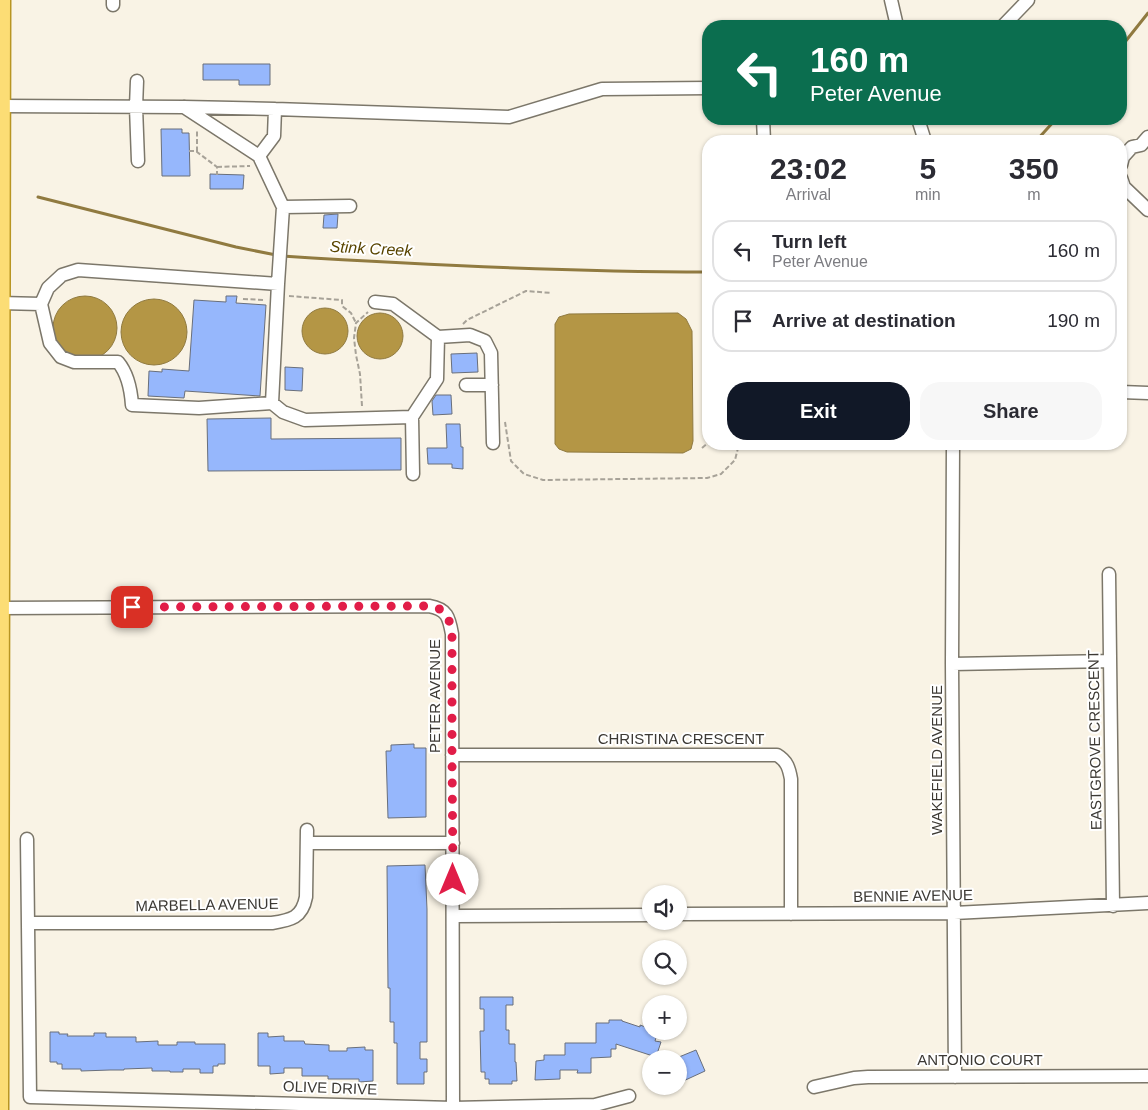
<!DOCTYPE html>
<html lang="en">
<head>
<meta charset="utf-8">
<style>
  body { margin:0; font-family:Arial,sans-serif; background:#f7f7f7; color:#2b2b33; height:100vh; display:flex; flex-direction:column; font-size:19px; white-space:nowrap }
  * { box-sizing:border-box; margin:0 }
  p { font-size:16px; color:#7c7c81 }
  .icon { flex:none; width:28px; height:28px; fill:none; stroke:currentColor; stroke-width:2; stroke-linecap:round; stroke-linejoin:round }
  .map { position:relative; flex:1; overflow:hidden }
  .drawer { position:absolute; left:702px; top:135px; width:425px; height:315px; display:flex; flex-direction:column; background:#fff; border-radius:20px; box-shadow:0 1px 4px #0004 }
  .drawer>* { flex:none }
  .hud { position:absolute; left:702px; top:20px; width:425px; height:105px; border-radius:20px; box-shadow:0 1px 4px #0004; background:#0b6e4f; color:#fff; overflow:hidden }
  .buttons { position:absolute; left:642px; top:885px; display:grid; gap:10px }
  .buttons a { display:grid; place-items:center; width:45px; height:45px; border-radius:50%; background:#fff; box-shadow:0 1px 4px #0004; font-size:25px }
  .pin { position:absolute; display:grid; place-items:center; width:42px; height:42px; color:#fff; margin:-21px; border-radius:10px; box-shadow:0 2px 8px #0006 }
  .me { position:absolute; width:55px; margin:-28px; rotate:0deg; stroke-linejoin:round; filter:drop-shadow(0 0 4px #0008) }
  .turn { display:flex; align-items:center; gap:18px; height:105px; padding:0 25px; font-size:22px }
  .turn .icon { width:65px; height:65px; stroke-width:2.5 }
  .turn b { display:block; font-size:35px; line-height:42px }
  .eta { display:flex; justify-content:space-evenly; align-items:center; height:85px; text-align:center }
  .eta b { font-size:30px; font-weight:700; line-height:35px }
  .button { display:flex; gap:10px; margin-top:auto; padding:10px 25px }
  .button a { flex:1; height:58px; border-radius:20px; background:#111827; color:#fff; font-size:20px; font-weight:700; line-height:58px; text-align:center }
  .button a+a { background:#f7f7f7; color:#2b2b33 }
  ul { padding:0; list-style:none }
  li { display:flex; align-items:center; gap:15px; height:62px; margin:0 10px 8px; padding:0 15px; border:2px solid #e1e1e2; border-radius:20px }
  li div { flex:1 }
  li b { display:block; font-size:19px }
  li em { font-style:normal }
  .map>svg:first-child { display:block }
  .water { fill:#b49645; stroke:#907a40 }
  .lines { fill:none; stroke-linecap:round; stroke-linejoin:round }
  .stream { stroke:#907a40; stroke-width:3 }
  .building { fill:#96b7fc; stroke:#696f7b }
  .minor-casing { stroke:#7c776a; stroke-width:15 }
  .major-casing { stroke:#b89522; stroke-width:19 }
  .path { stroke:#a7a298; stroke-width:2; stroke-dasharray:5 2.5; stroke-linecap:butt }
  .minor { stroke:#fff; stroke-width:12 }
  .major { stroke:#fcdd75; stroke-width:16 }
  .route { stroke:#e11d48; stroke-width:9; stroke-dasharray:0 16.2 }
  .labels { text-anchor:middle; stroke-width:4; stroke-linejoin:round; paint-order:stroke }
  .street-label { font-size:15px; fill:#3c3934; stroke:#fff }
  .water-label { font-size:16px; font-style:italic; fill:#594500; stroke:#fff }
</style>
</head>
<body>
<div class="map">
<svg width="1148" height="1110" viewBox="0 0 1148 1110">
  <rect width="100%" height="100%" fill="#f9f3e5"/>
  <!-- water -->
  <path class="water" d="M53 328a32 32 0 1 1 64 0a32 32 0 1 1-64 0Z
    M121 332a33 33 0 1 1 66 0a33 33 0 1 1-66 0Z
    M302 331a23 23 0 1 1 46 0a23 23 0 1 1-46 0Z
    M678 313 686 319 692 331 693 441 691 449 683 453 567 452 559 449 555 444V324L559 317 569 314Z
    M357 336a23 23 0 1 1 46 0a23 23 0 1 1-46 0Z"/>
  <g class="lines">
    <!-- stream -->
    <path class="stream" d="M1121 47 1148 13
      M1036 141 1056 119
      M38 197 236 247 276 255
      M282 256C424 265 566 272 709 272"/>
  </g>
  <!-- building -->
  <path class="building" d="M203 64H270V85H239V80H203Z
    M161 129H182V133H189L190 176H162Z
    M210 174 244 175 243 189H210Z
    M338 214 337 228H323L324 215Z
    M226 296H237L236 303 266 305 260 396 185 391 184 398 148 396 149 371 162 372V369L189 371 194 300 226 302Z
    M477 353 478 372 452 373 451 354Z
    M285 367 303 368 302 391 285 390Z
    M436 395H451L452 414 433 415 432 401Z
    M271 418V439L401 438V470L208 471 207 419Z
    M446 424H460L461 447H463V469L452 468V464H428L427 448H447Z
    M414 744V748H426V817L388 818 386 751H391V745Z
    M425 865 427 909V1042H420V1059H427V1072H424V1084H397V1043H394V1022H390V988H388L387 866Z
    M480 997H513V1005H506V1030H509V1044H515V1062H516L517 1081H512V1084H489V1079H485V1072H481L480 1031H484V1009H480Z
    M609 1020H622V1021L640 1027V1025L651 1029V1031H658L655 1041 661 1042 656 1057 616 1044V1049H611V1057L591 1058V1073H577L578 1070H560V1079L535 1080 536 1061 544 1060V1055H565V1043H596V1023H609Z
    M50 1032H59V1034H68L67 1036H94V1033H106V1037H136V1042L158 1041V1045H177V1042H195V1044H225V1064H218V1066H213V1073H200V1069H183V1072H170V1071H152V1068L124 1069V1070H110L81 1071V1069H62V1064H57V1062H50Z
    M258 1033H268V1037L284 1036V1041H304L305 1044 329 1045V1051H347V1048L365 1047V1050H373V1081L359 1082V1079H328V1076H302V1068H284V1073L270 1074V1066H258Z
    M696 1050 705 1071 679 1083V1057Z"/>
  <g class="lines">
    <defs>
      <path id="minor" d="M113 0V5
        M891 0 897 26
        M1003 26 1028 0
        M137 81 136 107 138 161
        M2 106 184 107 275 109 509 117 602 89 709 88
        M763 119 764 141
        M918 119 925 141
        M259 156 274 136 275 109
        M1121 165 1123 157 1132 147 1141 145 1148 137
        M1121 178 1124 187 1148 210
        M283 207 350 206
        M375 302 393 304 438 337
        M0 303 41 304 48 288 62 275 78 270 278 284
        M41 304 50 343 61 357 74 362H118C128 374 131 390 132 405L199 408 272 403 278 284 283 207 259 156 184 107
        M466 385H492
        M1121 392 1148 393
        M272 403 283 412 305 420 412 417 437 379 438 337 470 335 485 341 491 353 493 443
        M412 417 413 474
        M953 444 952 664 955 1077
        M1109 574 1113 906
        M1 608 429 606C447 609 449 617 452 634L453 1108
        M952 664 1110 661
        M452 755H777C787 761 789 768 791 779V914
        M27 839 30 1097 453 1108 595 1105 629 1096
        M307 843H453
        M679 914 954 913 1148 903
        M453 916 651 915
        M28 923H272C291 920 302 918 306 897L307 830
        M814 1087 854 1078 868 1077 1148 1076"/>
      <path id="major" d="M0 1110 2 0"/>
    </defs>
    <!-- minor casing -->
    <use href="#minor" class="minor-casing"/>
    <!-- major casing -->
    <use href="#major" class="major-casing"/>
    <!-- path -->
    <path class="path" d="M189 151H197V130
      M197 151V152L217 167V175
      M217 167 250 166
      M289 296 342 300V306L351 313 356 323
      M243 299 264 300
      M463 324 467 320 526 291 552 293
      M362 406 360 374 356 355 354 338 356 323 368 312
      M505 422 511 461 524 474 543 480 707 478 721 474 735 460 739 444
      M702 448 709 442"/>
    <!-- minor -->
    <use href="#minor" class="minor"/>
    <!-- major -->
    <use href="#major" class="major"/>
  </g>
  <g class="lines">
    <!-- route -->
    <path class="route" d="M132 607 429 606C447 609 449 617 452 634V755L453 880"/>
  </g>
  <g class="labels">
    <!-- street labels -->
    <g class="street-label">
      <text transform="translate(435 696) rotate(-90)" y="5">PETER AVENUE</text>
      <text x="681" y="744">CHRISTINA CRESCENT</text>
      <text transform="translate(1095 740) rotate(-91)" y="5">EASTGROVE CRESCENT</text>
      <text transform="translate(937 760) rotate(-90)" y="5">WAKEFIELD AVENUE</text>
      <text transform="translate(913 896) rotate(-1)" y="5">BENNIE AVENUE</text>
      <text transform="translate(207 905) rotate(-1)" y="5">MARBELLA AVENUE</text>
      <text x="980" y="1065">ANTONIO COURT</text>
      <text transform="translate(330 1088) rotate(2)" y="5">OLIVE DRIVE</text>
    </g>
    <!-- water labels -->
    <g class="water-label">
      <text transform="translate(371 248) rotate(3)" y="6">Stink Creek</text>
    </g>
  </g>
</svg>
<div class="buttons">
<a><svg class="icon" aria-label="sound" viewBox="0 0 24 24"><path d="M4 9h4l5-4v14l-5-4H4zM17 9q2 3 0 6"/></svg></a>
<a><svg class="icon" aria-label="search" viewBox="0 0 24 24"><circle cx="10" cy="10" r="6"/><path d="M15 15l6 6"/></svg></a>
<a>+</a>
<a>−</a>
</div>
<div class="pin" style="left:132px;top:607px;background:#d93025"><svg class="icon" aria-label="arrive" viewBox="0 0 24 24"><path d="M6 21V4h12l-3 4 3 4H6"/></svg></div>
<svg class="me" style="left:453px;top:880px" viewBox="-20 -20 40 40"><circle r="19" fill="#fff"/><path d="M0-13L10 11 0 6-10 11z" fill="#e11d48"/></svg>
<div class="hud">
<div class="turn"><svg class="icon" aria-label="left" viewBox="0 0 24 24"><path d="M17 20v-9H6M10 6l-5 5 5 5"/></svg><div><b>160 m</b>Peter Avenue</div></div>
</div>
<section class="drawer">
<div class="eta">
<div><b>23:02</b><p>Arrival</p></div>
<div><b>5</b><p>min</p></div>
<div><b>350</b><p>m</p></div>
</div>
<ul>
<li><svg class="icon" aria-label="left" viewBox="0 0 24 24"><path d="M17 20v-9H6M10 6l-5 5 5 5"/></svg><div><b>Turn left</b><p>Peter Avenue</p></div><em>160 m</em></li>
<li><svg class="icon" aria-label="arrive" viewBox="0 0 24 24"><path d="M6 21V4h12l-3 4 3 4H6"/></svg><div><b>Arrive at destination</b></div><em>190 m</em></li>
</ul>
<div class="button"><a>Exit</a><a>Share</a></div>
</section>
</div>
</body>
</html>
